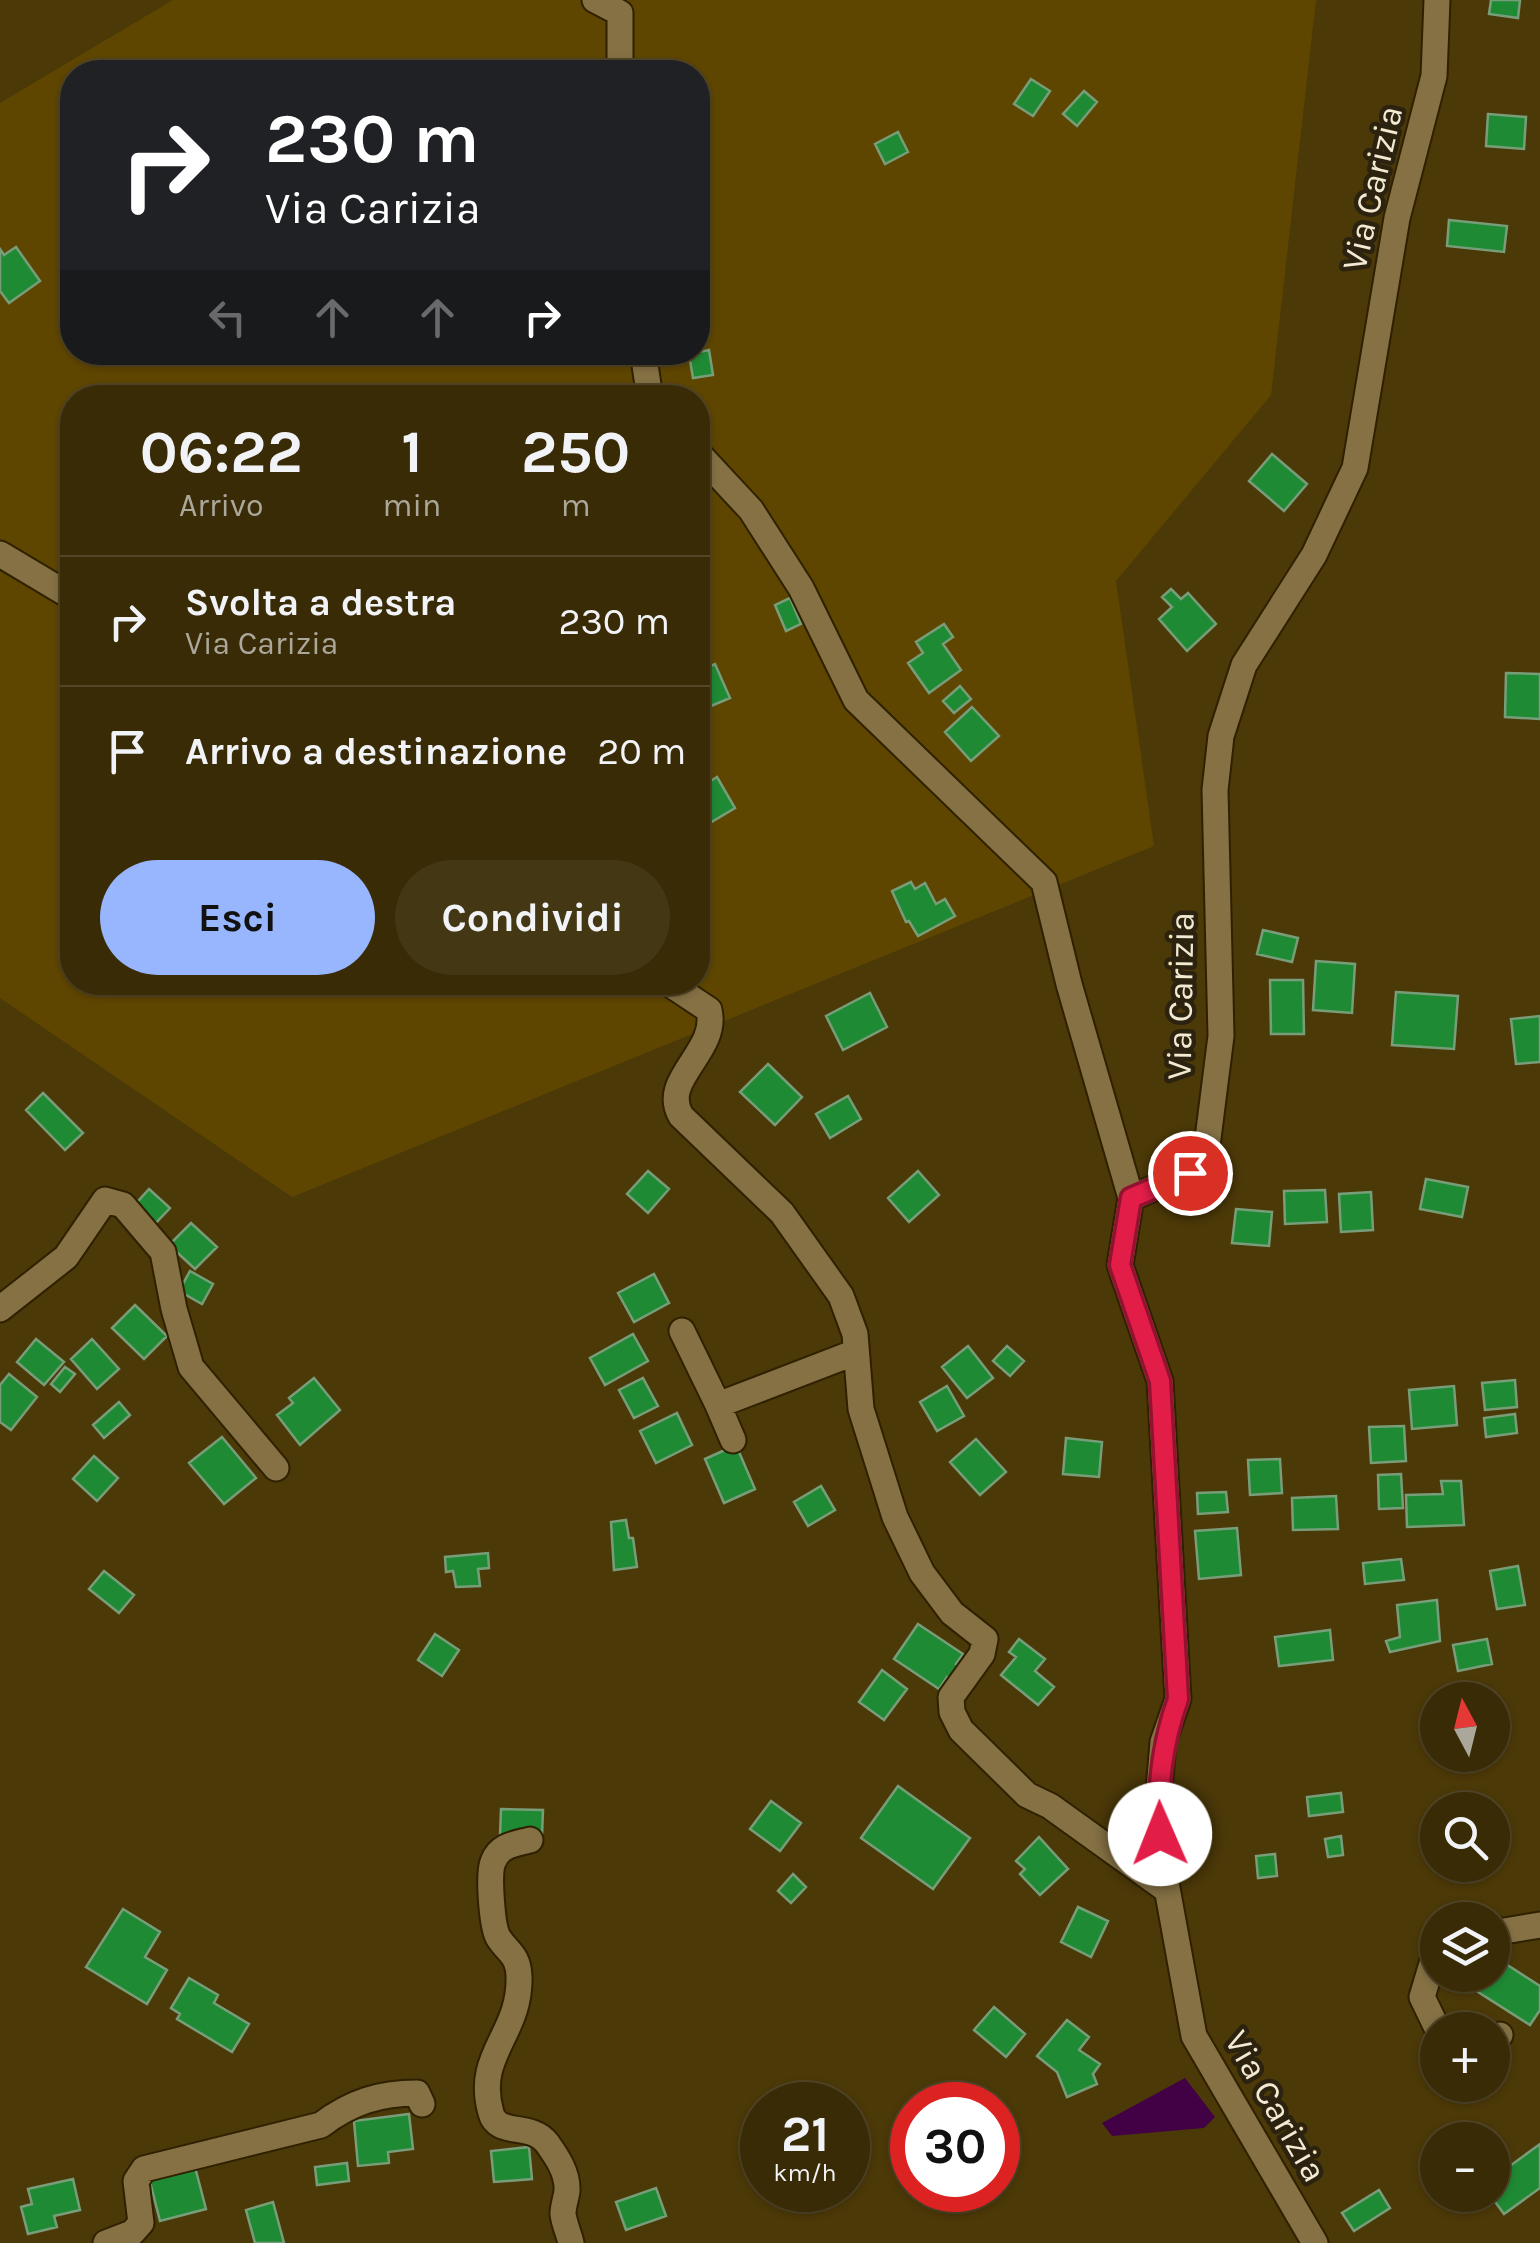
<!DOCTYPE html>
<html lang="it">
<head>
<meta charset="utf-8">
<style>
  body { margin:0; font-family:Karla,sans-serif; background:#443714; color:#f1f3f6; height:100vh; display:flex; flex-direction:column; font-size:38px; white-space:nowrap }
  * { box-sizing:border-box; margin:0 }
  p { font-size:32px; color:#aba79b }
  .icon { flex:none; width:55px; height:55px; fill:none; stroke:currentColor; stroke-width:2; stroke-linecap:round; stroke-linejoin:round }
  .map { position:relative; flex:1; overflow:hidden }
  .side { position:absolute; left:60px; top:385px; width:650px; height:610px; display:flex; flex-direction:column; background:#392b06; border-radius:40px; box-shadow:0 2px 8px #0004,0 0 0 2px #534728 }
  .side>* { flex:none }
  .guide { position:absolute; left:60px; top:60px; width:650px; height:305px; border-radius:40px; box-shadow:0 2px 8px #0004,0 0 0 2px #534728; background:#202124; color:#fff; overflow:hidden }
  .needle { width:65px; rotate:353deg }
  .tools { position:absolute; left:1420px; top:1682px; display:grid; gap:20px }
  .tools a { display:grid; place-items:center; width:90px; height:90px; border-radius:50%; background:#392b06; box-shadow:0 2px 8px #0004,0 0 0 2px #534728; font-size:50px }
  .speed { position:absolute; left:740px; top:2082px; display:flex; gap:20px; font-size:50px; font-weight:700; text-align:center }
  .speed>* { display:grid; place-content:center; width:130px; height:130px; border-radius:50%; background:#392b06; box-shadow:0 2px 8px #0004,0 0 0 2px #534728; line-height:1 }
  .speed small { font-size:25px; font-weight:400 }
  .speed .limit { border:15px solid #d22; background:#fff; color:#111 }
  .pin { position:absolute; display:grid; place-items:center; width:85px; height:85px; color:#fff; margin:-42px; border:5px solid #fff; border-radius:50%; box-shadow:0 2px 10px #0007 }
  .me { position:absolute; width:110px; margin:-55px; rotate:359deg; stroke-linejoin:round; filter:drop-shadow(0 0 8px #0008) }
  .turn { display:flex; align-items:center; gap:35px; height:210px; padding:0 40px; font-size:45px }
  .turn .icon { width:130px; height:130px; stroke-width:2.5 }
  .turn b { display:block; font-size:70px; line-height:85px }
  .lanes { display:flex; align-items:center; height:95px; padding:0 40px; background:#0003; justify-content:center; gap:50px; direction:ltr }
  .lanes .off { opacity:.35 }
  .eta { display:flex; justify-content:space-evenly; align-items:center; height:170px; text-align:center }
  .eta b { font-size:60px; font-weight:700; line-height:70px }
  .primary-button { display:flex; gap:20px; margin-top:auto; padding:20px 40px }
  .primary-button a { flex:1; height:115px; border-radius:60px; background:#97b6fd; color:#111; font-size:40px; font-weight:700; line-height:115px; text-align:center }
  .primary-button a+a { background:#443714; color:#f1f3f6 }
  ul { padding:0; list-style:none }
  li { display:flex; align-items:center; gap:30px; height:130px; padding:0 40px; border-top:2px solid #534728 }
  li div { flex:1 }
  li b { display:block; font-size:38px }
  li em { font-style:normal }
  .map>svg:first-child { display:block }
  .green { fill:#5f4600; fill-rule:evenodd }
  .water { fill:#420045 }
  .building { fill:#1f8a34; stroke:#779d79; stroke-width:2.5 }
  .lines { fill:none; stroke-linecap:round; stroke-linejoin:round }
  .minor-casing { stroke:#2f2100; stroke-width:29 }
  .minor { stroke:#857144; stroke-width:25 }
  .route-casing { stroke:#92132f; stroke-width:25 }
  .route { stroke:#e11d48; stroke-width:18 }
  .labels { text-anchor:middle; stroke-width:9; stroke-linejoin:round; paint-order:stroke }
  .street-label { font-size:35px; fill:#f4e9d1; stroke:#2b220f }
</style>
</head>
<body>
<div class="map">
<svg width="1540" height="2243" viewBox="0 0 1540 2243">
  <rect width="100%" height="100%" fill="#4c3908"/>
  <!-- green -->
  <path class="green" d="M173 0H1316L1271 395 1116 581 1154 846 292 1197 0 998V103ZM72 72H698V352H72ZM72 398H698V982H72Z"/>
  <!-- water -->
  <path class="water" d="M1185 2078 1215 2117 1204 2128 1112 2136 1102 2123Z"/>
  <!-- building -->
  <path class="building" d="M1491 0H1520L1518 18 1489 14Z
    M1031 79 1050 91 1033 116 1014 104Z
    M1084 91 1097 102 1077 126 1063 114Z
    M1488 114 1526 117 1524 149 1486 146Z
    M898 132 908 152 885 164 875 144Z
    M1449 220 1507 226 1504 252 1447 246Z
    M16 247 40 281 9 303 0 291V249L4 255Z
    M709 350 713 375 693 378 689 354Z
    M1272 454 1307 484 1284 511 1249 481Z
    M1171 589 1181 599 1188 593 1216 624 1187 651 1159 619 1172 607 1162 597Z
    M790 598 801 624 786 631 775 605Z
    M944 624 953 637 943 644 961 670 929 693 908 663 923 653 916 642Z
    M715 664 730 698 711 706 698 671Z
    M1506 673 1540 674V719L1505 717Z
    M960 686 971 699 954 713 943 701Z
    M972 707 999 736 971 761 945 732Z
    M717 777 735 808 698 830V789Z
    M911 882 915 889 925 883 936 904 945 899 955 916 918 936 909 921 906 922 892 891Z
    M1263 930 1298 938 1292 962 1257 954Z
    M1316 961 1355 964 1352 1013 1313 1010Z
    M1270 980H1303L1304 1034H1271Z
    M1396 992 1458 996 1454 1049 1392 1045Z
    M870 993 887 1027 843 1050 826 1016Z
    M1540 1016V1062L1516 1064 1511 1019Z
    M768 1064 802 1097 775 1125 740 1092Z
    M43 1093 83 1133 65 1150 26 1110Z
    M848 1096 861 1119 830 1138 816 1114Z
    M648 1171 669 1189 648 1213 627 1194Z
    M918 1171 939 1195 909 1222 888 1198Z
    M1426 1179 1468 1187 1462 1217 1420 1209Z
    M149 1189 170 1208 151 1228 131 1209Z
    M1325 1190 1327 1222 1285 1224 1284 1191Z
    M1371 1192 1373 1230 1341 1232 1339 1194Z
    M1236 1209 1272 1212 1269 1246 1232 1243Z
    M191 1223 217 1247 195 1269 169 1245Z
    M190 1271 213 1284 202 1304 179 1291Z
    M654 1274 669 1303 634 1322 618 1293Z
    M135 1305 167 1336 144 1359 112 1328Z
    M633 1334 648 1361 605 1385 590 1358Z
    M36 1339 64 1362 44 1385 17 1362Z
    M92 1339 119 1369 97 1389 71 1359Z
    M968 1346 993 1378 967 1398 942 1367Z
    M1007 1346 1024 1361 1010 1376 993 1361Z
    M65 1367 75 1374 60 1392 51 1384Z
    M9 1374 37 1397 11 1430 0 1422V1385Z
    M314 1378 340 1410 300 1445 277 1415 293 1403 289 1398Z
    M643 1378 658 1406 634 1418 619 1390Z
    M1515 1380 1517 1407 1485 1410 1482 1383Z
    M947 1386 964 1416 937 1431 920 1402Z
    M1454 1386 1457 1425 1412 1429 1409 1390Z
    M119 1402 130 1415 104 1438 93 1425Z
    M677 1413 692 1445 656 1463 640 1431Z
    M1515 1414 1517 1433 1486 1437 1484 1418Z
    M1404 1426 1406 1461 1371 1463 1369 1427Z
    M222 1437 256 1478 224 1504 189 1463Z
    M1066 1438 1102 1442 1099 1477 1063 1474Z
    M976 1439 1006 1472 980 1495 950 1462Z
    M736 1445 755 1489 724 1503 705 1459Z
    M94 1456 118 1478 97 1501 73 1479Z
    M1280 1459 1282 1493 1250 1495 1248 1460Z
    M1401 1474 1403 1508 1379 1509 1378 1475Z
    M1441 1481H1461L1464 1525 1407 1527 1406 1495 1443 1494Z
    M821 1486 835 1510 808 1526 794 1502Z
    M1226 1492 1228 1512 1198 1514 1197 1493Z
    M1336 1496 1338 1529 1293 1530 1292 1498Z
    M626 1520 629 1538H633L637 1567 614 1570 611 1522Z
    M1237 1528 1241 1575 1199 1579 1195 1531Z
    M488 1553 489 1568 478 1569 480 1586 456 1587 453 1571 446 1572 445 1557Z
    M1401 1559 1404 1580 1365 1584 1363 1563Z
    M1518 1566 1525 1605 1497 1609 1490 1571Z
    M104 1571 134 1595 119 1613 89 1589Z
    M1437 1600 1440 1641 1390 1652 1386 1641 1400 1637 1397 1605Z
    M918 1624 963 1654 956 1664 966 1671 957 1684 947 1677 939 1689 894 1659Z
    M1330 1630 1333 1660 1279 1666 1275 1637Z
    M435 1634 459 1650 442 1676 418 1660Z
    M1019 1639 1045 1659 1035 1671 1054 1687 1038 1705 1001 1675 1016 1657 1009 1652Z
    M1487 1639 1492 1664 1458 1671 1453 1645Z
    M882 1670 907 1689 884 1720 859 1702Z
    M898 1786 970 1838 933 1889 861 1838Z
    M1341 1793 1343 1812 1309 1816 1307 1797Z
    M771 1801 801 1823 780 1851 750 1829Z
    M501 1809 543 1810 542 1836H500Z
    M1341 1836 1343 1855 1328 1857 1325 1839Z
    M1039 1837 1068 1869 1040 1895 1020 1874 1025 1869 1016 1861Z
    M1275 1854 1277 1876 1258 1878 1256 1856Z
    M793 1874 806 1887 791 1903 778 1891Z
    M1078 1907 1108 1921 1091 1957 1061 1942Z
    M123 1909 160 1932 145 1957 167 1970 147 2004 86 1967Z
    M1492 1955 1540 1986V2010L1530 2025 1464 1983 1469 1975H1492Z
    M189 1978 218 1995 214 2003 249 2024 232 2052 177 2019 180 2014 171 2008Z
    M994 2007 1025 2034 1006 2057 974 2030Z
    M1067 2020 1089 2037 1079 2050 1100 2064 1093 2074 1097 2084 1067 2097 1057 2072 1037 2056Z
    M409 2114 413 2149 388 2152 389 2163 358 2166 354 2121Z
    M1540 2144V2188L1504 2214 1490 2195 1492 2179Z
    M529 2147 532 2179 494 2182 491 2151Z
    M347 2163 349 2181 317 2185 315 2167Z
    M195 2167 206 2209 160 2221 149 2178Z
    M73 2179 80 2210 54 2216 57 2227 28 2234 21 2207 32 2204 28 2189Z
    M656 2188 666 2216 626 2230 616 2202Z
    M1379 2190 1390 2208 1354 2231 1342 2213Z
    M273 2202 284 2243H255L246 2210Z"/>
  <g class="lines">
    <defs>
      <path id="minor" d="M595 0 620 13V72
        M643 352 650 398
        M698 453 751 510 801 588 856 700 1044 882 1069 984 1131 1198
        M0 554 72 597
        M667 982 709 1010C719 1052 659 1079 681 1116L782 1213 841 1296 855 1334 861 1409 895 1517 922 1573 952 1613 985 1639 982 1654 951 1697 952 1712 961 1730 1027 1795 1050 1806 1167 1890
        M0 1309 66 1257 105 1200 123 1205 163 1252 174 1309 191 1367 276 1468
        M682 1331 718 1405 856 1352
        M718 1405 733 1440
        M530 1840C515 1844 499 1845 493 1862 488 1874 492 1926 498 1937 508 1953 518 1954 519 1976 521 2035 474 2054 491 2113 497 2137 531 2122 547 2143 557 2157 568 2173 567 2191 566 2199 563 2206 563 2214 564 2223 569 2234 571 2243
        M1492 1933 1540 1925
        M1438 1954 1434 1957 1422 1997 1438 2030
        M1492 2041 1500 2035
        M106 2243 132 2233 141 2223 136 2181 144 2169 321 2125C351 2102 380 2093 417 2093L422 2104
        M1315 2243 1194 2036 1163 1866 1158 1802 1163 1742 1178 1699 1160 1381 1120 1265 1131 1198 1189 1173 1206 1154 1221 1036 1215 790 1221 736 1244 665 1314 555 1355 468 1397 218 1434 76 1437 0"/>
    </defs>
    <!-- minor casing -->
    <use href="#minor" class="minor-casing"/>
    <!-- minor -->
    <use href="#minor" class="minor"/>
  </g>
  <g class="lines">
    <defs>
      <path id="route" d="M1160 1834C1157 1786 1162 1744 1178 1699L1160 1381 1120 1265 1131 1198 1190 1173"/>
    </defs>
    <!-- route casing -->
    <use href="#route" class="route-casing"/>
    <!-- route -->
    <use href="#route" class="route"/>
  </g>
  <g class="labels">
    <!-- street labels -->
    <g class="street-label">
      <text transform="translate(1372 188) rotate(-77)" y="12">Via Carizia</text>
      <text transform="translate(1180 996) rotate(-89)" y="12">Via Carizia</text>
      <text transform="translate(1276 2106) rotate(60)" y="12">Via Carizia</text>
    </g>
  </g>
</svg>
<div class="tools">
<a><svg class="needle" viewBox="-14 -14 28 28"><path d="M0-13l5 13h-10z" fill="#e53935"/><path d="M0 13l5-13h-10z" fill="#aba79b"/></svg></a>
<a><svg class="icon" aria-label="search" viewBox="0 0 24 24"><circle cx="10" cy="10" r="6"/><path d="M15 15l6 6"/></svg></a>
<a><svg class="icon" aria-label="layers" viewBox="0 0 24 24"><path d="M12 4l9 5-9 5-9-5zM3 14l9 5 9-5"/></svg></a>
<a>+</a>
<a>−</a>
</div>
<div class="speed"><div>21<small>km/h</small></div><div class="limit">30</div></div>
<div class="pin" style="left:1190px;top:1173px;background:#d93025"><svg class="icon" aria-label="arrive" viewBox="0 0 24 24"><path d="M6 21V4h12l-3 4 3 4H6"/></svg></div>
<svg class="me" style="left:1160px;top:1834px" viewBox="-20 -20 40 40"><circle r="19" fill="#fff"/><path d="M0-13L10 11 0 6-10 11z" fill="#e11d48"/></svg>
<div class="guide">
<div class="turn"><svg class="icon" aria-label="right" viewBox="0 0 24 24"><path d="M7 20v-9h11M14 6l5 5-5 5"/></svg><div><b>230 m</b>Via Carizia</div></div>
<div class="lanes"><svg class="icon off" aria-label="left" viewBox="0 0 24 24"><path d="M17 20v-9H6M10 6l-5 5 5 5"/></svg><svg class="icon off" aria-label="ahead" viewBox="0 0 24 24"><path d="M12 20V5M6 11l6-6 6 6"/></svg><svg class="icon off" aria-label="ahead" viewBox="0 0 24 24"><path d="M12 20V5M6 11l6-6 6 6"/></svg><svg class="icon" aria-label="right" viewBox="0 0 24 24"><path d="M7 20v-9h11M14 6l5 5-5 5"/></svg></div>
</div>
<section class="side">
<div class="eta">
<div><b>06:22</b><p>Arrivo</p></div>
<div><b>1</b><p>min</p></div>
<div><b>250</b><p>m</p></div>
</div>
<ul>
<li><svg class="icon" aria-label="right" viewBox="0 0 24 24"><path d="M7 20v-9h11M14 6l5 5-5 5"/></svg><div><b>Svolta a destra</b><p>Via Carizia</p></div><em>230 m</em></li>
<li><svg class="icon" aria-label="arrive" viewBox="0 0 24 24"><path d="M6 21V4h12l-3 4 3 4H6"/></svg><div><b>Arrivo a destinazione</b></div><em>20 m</em></li>
</ul>
<div class="primary-button"><a>Esci</a><a>Condividi</a></div>
</section>
</div>
</body>
</html>
